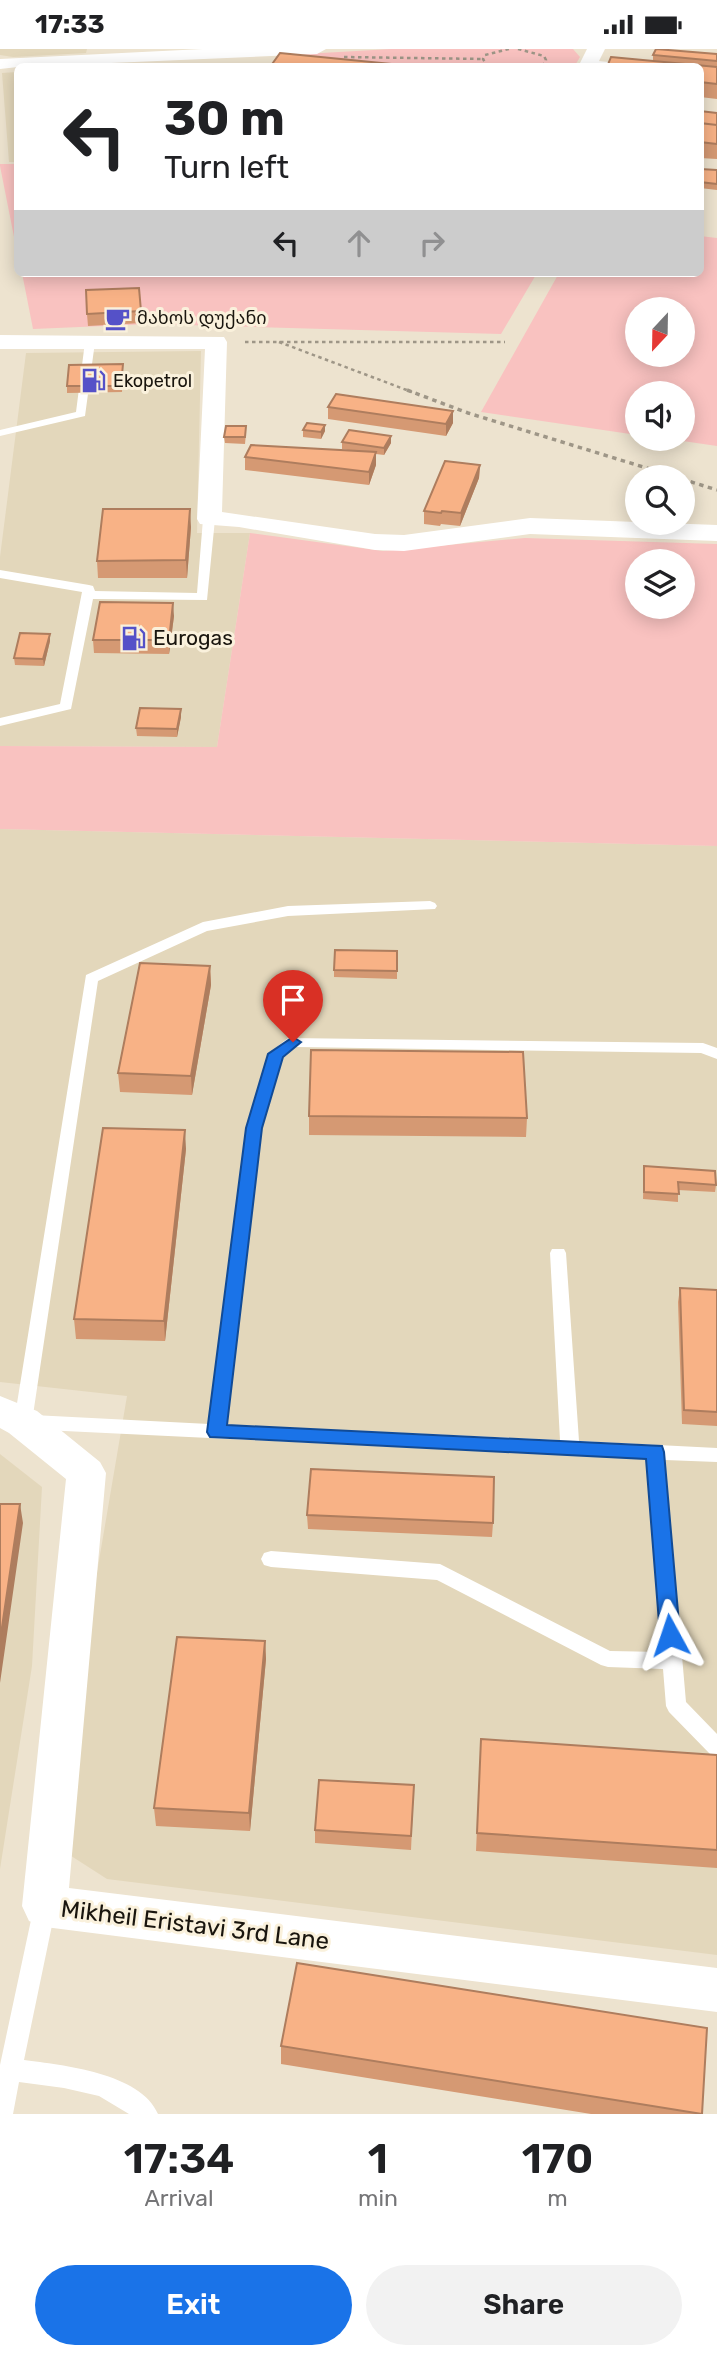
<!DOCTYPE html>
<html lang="en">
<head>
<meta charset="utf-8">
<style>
  body { margin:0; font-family:Rubik,"Noto Sans Georgian",sans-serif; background:#f2f2f2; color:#202124; height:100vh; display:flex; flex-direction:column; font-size:26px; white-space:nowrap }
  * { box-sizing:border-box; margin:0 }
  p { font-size:23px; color:#757577 }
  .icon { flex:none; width:38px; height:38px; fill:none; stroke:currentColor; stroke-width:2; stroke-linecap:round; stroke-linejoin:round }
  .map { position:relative; height:2065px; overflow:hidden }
  .drawer { display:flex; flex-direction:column; background:#fff; flex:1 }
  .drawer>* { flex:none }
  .guide { position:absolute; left:14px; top:14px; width:690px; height:214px; border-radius:10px; box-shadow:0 4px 18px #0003; background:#fff; color:#202124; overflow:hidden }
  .needle { width:46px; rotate:202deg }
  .controls { position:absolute; left:625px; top:248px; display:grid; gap:14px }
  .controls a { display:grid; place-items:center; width:70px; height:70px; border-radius:50%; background:#fff; box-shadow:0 4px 18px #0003; font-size:35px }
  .pin { position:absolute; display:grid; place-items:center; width:60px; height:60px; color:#fff; margin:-72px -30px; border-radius:50% 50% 50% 0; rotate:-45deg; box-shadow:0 0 7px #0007 }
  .pin .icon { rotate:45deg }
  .me { position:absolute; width:77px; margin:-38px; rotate:355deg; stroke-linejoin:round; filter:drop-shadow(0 0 5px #0008) }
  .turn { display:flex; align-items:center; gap:24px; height:147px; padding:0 35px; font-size:32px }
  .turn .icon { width:91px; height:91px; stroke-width:2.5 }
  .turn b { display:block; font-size:49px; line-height:60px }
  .lanes { display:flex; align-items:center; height:66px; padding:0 35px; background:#0003; justify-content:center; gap:35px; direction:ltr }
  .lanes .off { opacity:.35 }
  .eta { display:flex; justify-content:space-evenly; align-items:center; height:119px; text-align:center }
  .eta b { font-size:42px; font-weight:600; line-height:49px }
  .action { display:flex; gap:14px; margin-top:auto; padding:14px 35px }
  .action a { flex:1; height:80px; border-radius:42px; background:#1a73e8; color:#fff; font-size:28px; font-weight:600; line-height:80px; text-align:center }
  .action a+a { background:#f2f2f2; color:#202124 }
  .status { display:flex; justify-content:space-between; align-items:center; height:49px; padding:0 35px; background:#fff; direction:ltr }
  .status svg { height:19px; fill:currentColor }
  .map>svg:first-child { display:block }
  .built { fill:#e3d7bb }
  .green { fill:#f9c2c0; fill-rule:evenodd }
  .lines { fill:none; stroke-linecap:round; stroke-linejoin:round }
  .path-far1 { stroke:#9e9687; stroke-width:2.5; stroke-dasharray:3.5 3.5; stroke-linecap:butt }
  .path { stroke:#9e9687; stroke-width:3.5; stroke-dasharray:4.5 4.5; stroke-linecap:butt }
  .lane { fill:#fff; fill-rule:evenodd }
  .street { fill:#fff; fill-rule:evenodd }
  .wall { fill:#d59973 }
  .shaded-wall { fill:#ae7d5e }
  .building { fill:#f8b286; stroke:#ae7d5e; stroke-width:2 }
  .route { fill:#1a73e8; stroke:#114b97; stroke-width:2 }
  .labels { text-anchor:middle; stroke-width:6; stroke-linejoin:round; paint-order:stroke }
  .far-poi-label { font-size:18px; fill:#19150e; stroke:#faf1dc; text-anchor:start }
  .poi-label { font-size:21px; fill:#19150e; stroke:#faf1dc; text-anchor:start }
  .near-street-label { font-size:24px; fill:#19150e; stroke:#faf1dc }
</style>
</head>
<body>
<div class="status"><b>17:33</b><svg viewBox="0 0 49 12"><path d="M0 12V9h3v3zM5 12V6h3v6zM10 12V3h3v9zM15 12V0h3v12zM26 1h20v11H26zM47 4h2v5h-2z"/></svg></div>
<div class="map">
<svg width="717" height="2065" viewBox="0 0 717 2065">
  <rect width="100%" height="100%" fill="#ede3cf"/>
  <!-- built -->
  <path class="built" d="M0 0H87L86 4 13 8 0 6Z
    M17 23V113H9L2 24Z
    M201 302 197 484H250L217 698 0 697V508L26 304Z
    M0 780 717 797V1906L107 1830 51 1794 127 1347 0 1333Z
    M0 1405 42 1438 32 1617 0 1820Z"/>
  <!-- green -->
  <path class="green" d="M391 0H573L580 8 574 18H351L299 8 304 5Z
    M0 115H17V203L0 117Z
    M700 187 717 189V397L669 390H682V345H637V386L481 363 559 224H700ZM637 261H682V306H637Z
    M22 224H537L501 285 151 275 33 280Z
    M250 484 383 502 525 489 717 495V797L0 780V697L217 698ZM637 513H682V558H637Z"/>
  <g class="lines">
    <!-- path-far1 -->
    <path class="path-far1" d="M518 0 544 7 546 11 542 18
      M344 8 483 10
      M488 18 483 10 485 6 509 0
      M245 293H505
      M279 293 412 343"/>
    <!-- path -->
    <path class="path" d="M407 341 468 364 679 429
      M682 430 717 441"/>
    <!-- lane -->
    <path class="lane" d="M588 11 628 15 632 18 585 16V12Z
      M90 290 95 293 85 367 0 387V381L76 363 85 293Z
      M209 466 215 470 207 551 93 550 71 660 0 677V669L60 655 82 543 0 529V521L89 536 93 537 95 542 197 544 203 470Z
      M430 852 435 854 437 857 435 860 288 867 207 882 98 932 33 1366 209 1375 246 1079 268 1005 288 989 703 994 717 999V1010L701 1004 296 998 283 1008 262 1079 227 1376 560 1391 550 1204 552 1200H564L566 1204 579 1392 717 1399V1413L665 1411 686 1653 717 1685V1708L710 1705 669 1663 666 1657 663 1620 608 1618 601 1616 437 1531 271 1518 264 1516 261 1510 264 1504 271 1502 440 1515 610 1602 662 1603 646 1410 23 1380 17 1378 14 1373 86 926 203 873 288 857Z
      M45 1847 53 1850 56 1857 24 2011C62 2016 141 2024 158 2065H129L99 2047 64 2039 19 2033 13 2065H0V2016L34 1857 37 1850Z"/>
    <!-- street -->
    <path class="street" d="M203 0H326L317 5 18 18 0 20V10Z
      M587 0H605L596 18H578Z
      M0 286 224 288 227 293 222 463 375 485 404 486 530 469 717 476V492L530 485 404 502 375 501 239 478 200 475 197 470 205 300H0Z
      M0 1347 37 1362 100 1413 106 1424 69 1839 717 1919V1963L45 1878 29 1872 22 1857 66 1430 9 1384 0 1379Z"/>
  </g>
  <!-- wall -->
  <path class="wall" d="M717 5V18L653 12V6Z
    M700 18H717V50L700 48Z
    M700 62 717 64V110L700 109Z
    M700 120 717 121V141L700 139Z
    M139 239 142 274 88 277 87 265Z
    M123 322 122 343 67 344V337Z
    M328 358 453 362V374L446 387 328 370Z
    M325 376V382L321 390 303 388V381Z
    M246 384 245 395 225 394 224 388Z
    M342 393 391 394 384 406 376 405V416L369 436 245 421V408L354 402 342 400Z
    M480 416 479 429 460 477 441 475 440 477 424 475V462Z
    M191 478 187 529H98L97 512Z
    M174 567 169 605 94 604 93 591Z
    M50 592 44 617 15 616 14 609Z
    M181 668 177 688 137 687 136 679Z
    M397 902V930L334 928V921Z
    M210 917 211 936 192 1046 120 1043 118 1024Z
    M309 1067 527 1069 526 1088 309 1086Z
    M186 1100 165 1292 76 1290 74 1270Z
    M644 1117 716 1136 715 1143 678 1141V1153L643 1150Z
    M680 1239 717 1241V1377L682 1375 678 1253Z
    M307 1466 493 1474 492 1488 308 1480Z
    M265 1592 266 1610 250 1782 156 1777 154 1759Z
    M481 1690 717 1706V1819L476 1802Z
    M414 1736 411 1801 315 1794V1781Z
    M281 1997 702 2065H591L281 2015Z"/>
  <!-- shaded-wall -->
  <path class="shaded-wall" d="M453 362V374L446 387V375Z
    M325 376V382L321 390V383Z
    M391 387V394L384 406V399Z
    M376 403V416L369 436V423Z
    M480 416 479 429 460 477 461 464Z
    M190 460 191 478 187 529 186 511Z
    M173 554 174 567 169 605V591Z
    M50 585V592L44 617 43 610Z
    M181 660V668L177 688V680Z
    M210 917 211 936 192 1046 191 1027Z
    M185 1081 186 1100 165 1292 164 1272Z
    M20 1455 23 1474 0 1634V1592Z
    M265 1592 266 1610 250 1782 249 1764Z"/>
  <!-- building -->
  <path class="building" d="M656 0 717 5V12L653 6Z
    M280 4 422 18H270Z
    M611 8 717 18V35L700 33V18H607Z
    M700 62 717 64V76L700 74Z
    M700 74 717 76V95L700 93Z
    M700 120 717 121V135L700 133Z
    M139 239 141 262 87 265 86 241Z
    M123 315 121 337H67L69 316Z
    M336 345 453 362 446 375 328 358Z
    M307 374 325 376 321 383 303 381Z
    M226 377H246L245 388H224Z
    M349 381 391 387 384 399 342 393Z
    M251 396 376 403 369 423 245 408Z
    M445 412 480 416 461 464 442 462 441 464 424 462Z
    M103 460H190L186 511 97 512Z
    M100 553 173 554 169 591H93Z
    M20 584 50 585 43 610 14 609Z
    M140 659 181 660 177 680 136 679Z
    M335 901 397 902V922L334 921Z
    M140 914 210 917 191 1027 118 1024Z
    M311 1001 523 1003 527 1069 309 1067Z
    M103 1079 185 1081 164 1272 74 1270Z
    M644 1117 715 1122 716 1136 678 1133 679 1145 644 1143Z
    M680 1239 717 1241V1363L684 1361Z
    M311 1420 494 1428 493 1474 307 1466Z
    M0 1455H20L0 1592Z
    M177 1588 265 1592 249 1764 154 1759Z
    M481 1690 717 1706V1801L477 1784Z
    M319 1731 414 1736 411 1787 315 1781Z
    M297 1914 707 1979 702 2065 281 1997Z"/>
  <!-- route -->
  <path class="route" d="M293 988 301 993 283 1008 262 1079 227 1376 662 1397 664 1403 680 1586 677 1592 670 1594 663 1592 660 1586 646 1410 210 1388 207 1383 246 1079 268 1005Z"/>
  <!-- icons -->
  <defs>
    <symbol id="cafe-bare" viewBox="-9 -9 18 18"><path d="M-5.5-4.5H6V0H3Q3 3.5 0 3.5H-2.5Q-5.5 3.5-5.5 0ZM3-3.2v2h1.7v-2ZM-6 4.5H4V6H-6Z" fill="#5551c8" stroke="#faf1dc" stroke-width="2.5" paint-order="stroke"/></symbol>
    <symbol id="fuel-bare" viewBox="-9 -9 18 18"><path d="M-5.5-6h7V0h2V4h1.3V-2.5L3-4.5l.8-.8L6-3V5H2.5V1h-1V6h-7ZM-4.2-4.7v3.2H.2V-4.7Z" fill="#5551c8" stroke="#faf1dc" stroke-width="2.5" paint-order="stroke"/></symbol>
  </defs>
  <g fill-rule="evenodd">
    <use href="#cafe-bare" x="100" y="252" width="35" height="35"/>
    <use href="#fuel-bare" x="76" y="314" width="35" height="35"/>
    <use href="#fuel-bare" x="116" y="572" width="35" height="35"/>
  </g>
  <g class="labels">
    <!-- far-poi labels -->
    <g class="far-poi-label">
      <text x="137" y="275">მახოს დუქანი</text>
      <text x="113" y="338">Ekopetrol</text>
    </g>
    <!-- poi labels -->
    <g class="poi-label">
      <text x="153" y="596">Eurogas</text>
    </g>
    <!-- near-street labels -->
    <g class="near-street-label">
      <text transform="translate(195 1876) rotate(7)" y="8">Mikheil Eristavi 3rd Lane</text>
    </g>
  </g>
</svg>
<div class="controls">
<a><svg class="needle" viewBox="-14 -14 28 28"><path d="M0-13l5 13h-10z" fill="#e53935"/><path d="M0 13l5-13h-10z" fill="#757577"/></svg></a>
<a><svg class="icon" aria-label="sound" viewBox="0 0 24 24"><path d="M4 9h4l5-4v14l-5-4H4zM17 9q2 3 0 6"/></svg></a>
<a><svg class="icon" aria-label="search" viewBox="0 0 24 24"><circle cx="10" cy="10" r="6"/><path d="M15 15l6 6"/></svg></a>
<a><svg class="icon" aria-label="layers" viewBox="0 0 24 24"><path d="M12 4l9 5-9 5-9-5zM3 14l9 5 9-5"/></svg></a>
</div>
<div class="pin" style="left:293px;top:993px;background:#d93025"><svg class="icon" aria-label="arrive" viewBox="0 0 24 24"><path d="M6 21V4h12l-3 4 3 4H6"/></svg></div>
<svg class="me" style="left:670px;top:1586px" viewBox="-20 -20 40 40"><path d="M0-17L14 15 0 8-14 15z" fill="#1a73e8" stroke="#fff" stroke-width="4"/></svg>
<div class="guide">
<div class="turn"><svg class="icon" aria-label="left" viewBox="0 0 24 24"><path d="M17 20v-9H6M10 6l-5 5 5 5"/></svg><div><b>30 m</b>Turn left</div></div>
<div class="lanes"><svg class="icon" aria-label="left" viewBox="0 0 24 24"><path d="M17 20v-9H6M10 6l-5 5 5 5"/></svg><svg class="icon off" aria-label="ahead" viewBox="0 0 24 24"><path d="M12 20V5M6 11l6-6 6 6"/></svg><svg class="icon off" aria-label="right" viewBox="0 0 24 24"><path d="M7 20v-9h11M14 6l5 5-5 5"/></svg></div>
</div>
</div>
<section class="drawer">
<div class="eta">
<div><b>17:34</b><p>Arrival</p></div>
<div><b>1</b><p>min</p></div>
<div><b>170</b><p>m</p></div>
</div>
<div class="action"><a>Exit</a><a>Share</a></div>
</section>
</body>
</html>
